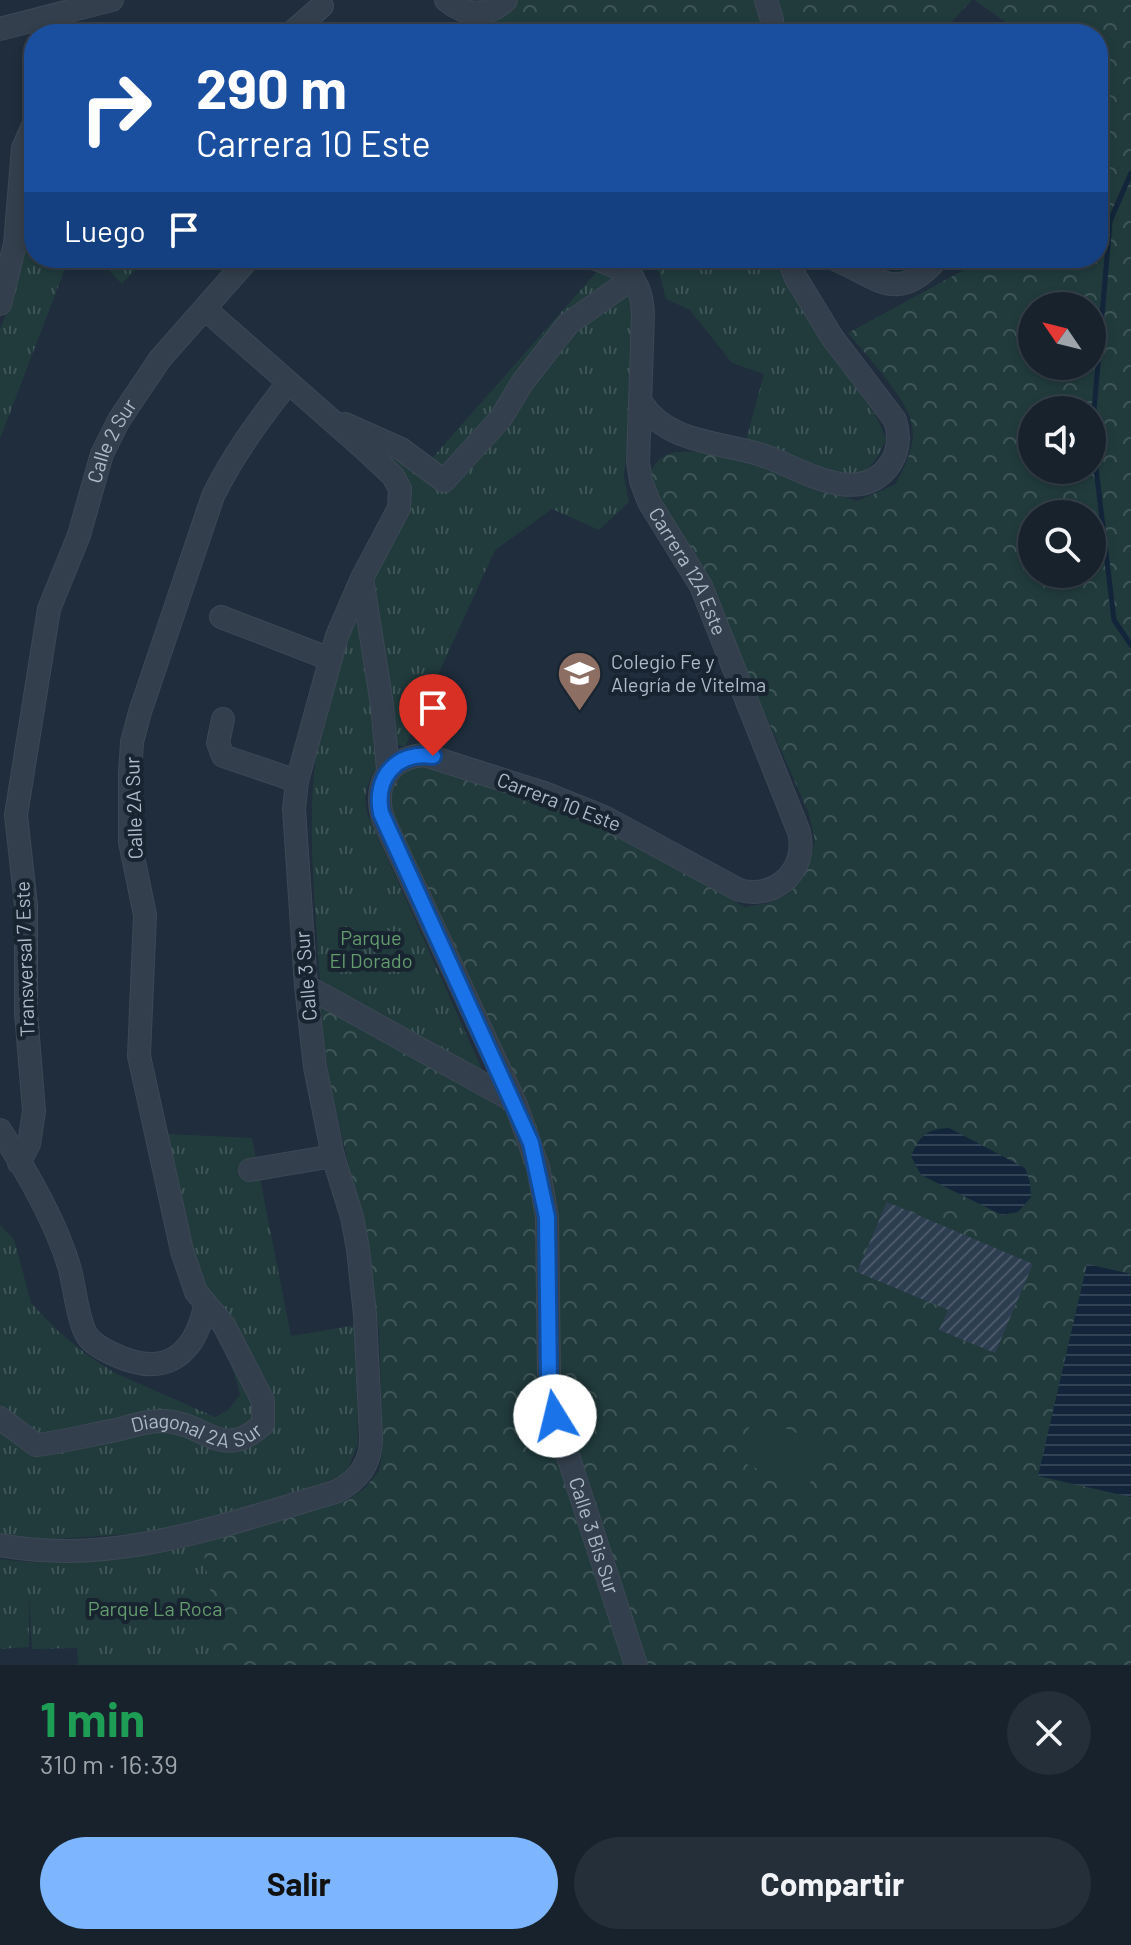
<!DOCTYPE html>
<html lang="es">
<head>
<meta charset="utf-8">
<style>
  body { margin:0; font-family:Barlow,sans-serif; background:#242f39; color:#f1f3f6; height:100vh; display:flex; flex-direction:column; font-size:30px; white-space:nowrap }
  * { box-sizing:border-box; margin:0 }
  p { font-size:26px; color:#9ea4aa }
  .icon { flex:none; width:44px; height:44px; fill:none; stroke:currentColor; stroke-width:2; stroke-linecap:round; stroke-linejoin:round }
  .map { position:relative; height:1665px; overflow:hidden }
  .drawer { display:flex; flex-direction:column; background:#17222d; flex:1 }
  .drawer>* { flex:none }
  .top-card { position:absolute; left:24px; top:24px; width:1084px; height:244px; border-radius:32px; box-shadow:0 4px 12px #0003,0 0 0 2px #363f49; background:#1a4fa0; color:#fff; overflow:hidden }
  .needle { width:52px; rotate:305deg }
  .fabs { position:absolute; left:1018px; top:292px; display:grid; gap:16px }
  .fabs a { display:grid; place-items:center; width:88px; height:88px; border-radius:50%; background:#17222d; box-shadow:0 4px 12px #0003,0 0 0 2px #363f49; font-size:40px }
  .pin { position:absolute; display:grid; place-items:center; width:68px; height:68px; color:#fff; margin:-82px -34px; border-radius:50% 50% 50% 0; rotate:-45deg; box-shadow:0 0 8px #0007 }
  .pin .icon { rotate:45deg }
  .me { position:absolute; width:88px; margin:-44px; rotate:351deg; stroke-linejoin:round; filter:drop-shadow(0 0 6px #0008) }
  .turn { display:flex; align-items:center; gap:28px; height:168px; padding:0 40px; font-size:36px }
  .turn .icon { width:104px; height:104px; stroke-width:2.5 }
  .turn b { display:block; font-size:56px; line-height:68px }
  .then { display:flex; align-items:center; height:76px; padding:0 40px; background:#0003; gap:16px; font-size:30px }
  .round { display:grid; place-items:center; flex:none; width:84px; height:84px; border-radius:42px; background:#242f39 }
  .head { display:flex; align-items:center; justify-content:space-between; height:136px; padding:0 40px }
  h1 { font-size:48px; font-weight:700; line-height:60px; color:#1e9e55 }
  .primary-button { display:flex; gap:16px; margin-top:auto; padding:16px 40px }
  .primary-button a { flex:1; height:92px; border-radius:48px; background:#7db6ff; color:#111; font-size:32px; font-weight:700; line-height:92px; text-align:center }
  .primary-button a+a { background:#242f39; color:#f1f3f6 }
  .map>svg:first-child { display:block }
  .grass { fill:url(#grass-tufts) }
  .forest { fill:url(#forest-crowns); fill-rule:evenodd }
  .pitch { fill:#213b3d }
  .water { fill:url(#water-rules) }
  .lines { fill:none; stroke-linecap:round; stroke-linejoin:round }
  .stream { stroke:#12253a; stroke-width:5 }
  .building { fill:url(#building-hatch) }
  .minor-casing { stroke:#3d4855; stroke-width:24 }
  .minor { stroke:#333f4c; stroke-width:22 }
  .route-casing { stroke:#114b97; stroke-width:20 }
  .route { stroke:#1a73e8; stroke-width:14 }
  .labels { text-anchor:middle; stroke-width:8; stroke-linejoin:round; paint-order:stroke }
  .street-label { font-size:20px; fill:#aebac8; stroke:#192431 }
  .poi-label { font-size:20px; fill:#aebac8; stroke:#192431; text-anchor:start }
  .park-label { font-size:20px; fill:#639c6d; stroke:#192431 }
</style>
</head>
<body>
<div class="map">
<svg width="1131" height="1665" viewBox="0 0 1131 1665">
  <defs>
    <pattern id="grass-tufts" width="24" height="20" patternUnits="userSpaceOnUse" patternTransform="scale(2)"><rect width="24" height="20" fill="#213b3d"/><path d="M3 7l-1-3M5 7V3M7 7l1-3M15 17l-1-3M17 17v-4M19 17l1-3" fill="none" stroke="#3f5558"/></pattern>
    <pattern id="forest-crowns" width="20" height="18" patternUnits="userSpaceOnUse" patternTransform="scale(2)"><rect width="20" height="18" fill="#213b3d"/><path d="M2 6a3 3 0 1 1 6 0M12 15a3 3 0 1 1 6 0" fill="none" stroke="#3f5558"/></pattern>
    <pattern id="water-rules" width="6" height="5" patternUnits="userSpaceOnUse" patternTransform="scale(2)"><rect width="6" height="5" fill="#12253a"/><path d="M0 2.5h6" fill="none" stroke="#324355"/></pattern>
    <pattern id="building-hatch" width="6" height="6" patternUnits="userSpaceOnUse" patternTransform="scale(2)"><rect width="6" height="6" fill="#2e3e51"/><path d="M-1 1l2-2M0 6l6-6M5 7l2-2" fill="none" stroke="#4a5869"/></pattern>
  </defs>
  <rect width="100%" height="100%" fill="#1f2d3c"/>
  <!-- grass -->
  <path class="grass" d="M34 177V258H69L0 439V329L12 299 31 207Z
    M97 258H145L122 284Z
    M698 258H778L791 293 877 418 886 439C881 450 876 463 865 470 834 488 775 453 746 440L764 374 732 363 690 310 666 299 657 264 683 268Z
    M601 267 615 277 628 292 632 316 633 376 624 476 629 502 599 530 552 509 495 550 405 747 393 743 370 581 409 504 377 448 418 474Z
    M357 606 383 759C369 778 361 792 368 815L485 1076 320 982C316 917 309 851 313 785 317 724 339 665 357 606Z
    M168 1134 252 1138 291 1336 356 1325 358 1443 347 1472 309 1492 164 1532 38 1540 0 1534V1225L14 1239 31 1303 58 1331 86 1354 115 1373 215 1417 228 1410 240 1395C231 1354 208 1319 197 1279 183 1232 178 1182 168 1134Z
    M202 1543 223 1665H78L77 1648 32 1649 29 1594V1647L0 1649V1559C61 1569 141 1555 202 1543Z"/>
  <!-- forest -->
  <path class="forest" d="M476 0H972L940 34H505Z
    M974 0H1131V1665H223L202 1543 348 1500 365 1488 379 1471 383 1448 379 1331 363 1230 329 1078 320 1009 328 1004 532 1126 388 802 397 772 419 765 520 794 598 825 745 907 769 903 790 893 807 868 815 841 809 814 698 561 679 529 655 498 649 473C654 466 658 459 666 455 703 438 817 487 857 501L896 484C905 466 916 446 912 425 908 399 865 354 848 333L986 258H1098V34H1023ZM1032 306H1092V366H1032ZM1032 410H1092V470H1032ZM1032 514H1092V574H1032Z"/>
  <!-- pitch -->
  <path class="pitch" d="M755 1415 826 1446 807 1490 735 1459Z"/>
  <!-- water -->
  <path class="water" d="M949 1128 1025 1168 1030 1182 1031 1197 1018 1212 1002 1215 921 1175 911 1156C920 1136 926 1129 949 1128Z
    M1087 1264 1131 1274V1497L1038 1476Z"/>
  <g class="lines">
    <!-- stream -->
    <path class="stream" d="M1131 173 1110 221 1092 434 1114 620 1131 645"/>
  </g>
  <!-- building -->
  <path class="building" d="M887 1202 1033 1264 995 1353 939 1330 948 1310 857 1272Z"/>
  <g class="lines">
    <defs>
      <g id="minor">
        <path d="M446 0C465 16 488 18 506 0"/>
        <path d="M766 0 772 20 771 34"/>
        <path d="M0 29 112 0"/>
        <path d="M290 34 322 6"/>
        <path id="s1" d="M593 258C626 269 642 277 643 315L638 462 641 481 649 502 701 586 799 832C808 869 777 900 739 890L606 818 544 793 425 755C387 757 372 788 384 821L516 1105 538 1167 547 1217 549 1377 555 1416 636 1665"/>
        <path d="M832 258C878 277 897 306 938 258"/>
        <path d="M0 304 15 244 23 148 34 123"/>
        <path d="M641 402C668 444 718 441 762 455 798 467 856 508 888 467 899 453 900 436 895 420L832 337 796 278 788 258"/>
        <path d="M345 424 401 449 444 481 501 418 522 383 568 324 633 278"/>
        <path d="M362 578 382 705 388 769"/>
        <path d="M221 617 330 659"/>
        <path d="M223 719 218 743 223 756 297 781"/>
        <path d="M306 986 514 1101"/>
        <path d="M0 1130C26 1170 55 1220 69 1266 75 1287 76 1312 85 1332 90 1343 102 1349 113 1354 163 1378 194 1358 205 1306"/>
        <path id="s2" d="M19 1163 29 1144 34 1111 26 1012V905L16 815 49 609 79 535 102 454 119 420 160 359 249 258"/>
        <path d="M250 1170 333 1156"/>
        <path id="s3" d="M0 1418 36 1445C63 1442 89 1435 116 1430 132 1426 148 1420 165 1421 207 1424 223 1462 263 1424V1401L224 1325 196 1292 182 1251 139 1056 145 915 130 842V774L132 742 140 712 213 496C233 455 259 420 287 384"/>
        <path d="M0 1545C115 1567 226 1524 335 1492 359 1481 372 1462 371 1436L365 1315 358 1249 352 1217 333 1156 315 1067 306 986 294 809 297 781 337 636 362 578 399 508 400 489 393 476 362 447 205 309"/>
      </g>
    </defs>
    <!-- minor casing -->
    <use href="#minor" class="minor-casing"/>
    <!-- minor -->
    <use href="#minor" class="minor"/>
  </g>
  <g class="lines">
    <defs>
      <path id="route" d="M433 756C396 751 374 778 381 813L531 1143 547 1217 549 1377 555 1416"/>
    </defs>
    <!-- route casing -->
    <use href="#route" class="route-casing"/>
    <!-- route -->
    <use href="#route" class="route"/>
  </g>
  <!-- icons -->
  <defs>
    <symbol id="school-pin" viewBox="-11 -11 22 30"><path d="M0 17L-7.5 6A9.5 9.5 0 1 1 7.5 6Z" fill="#8d6e63" stroke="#192431"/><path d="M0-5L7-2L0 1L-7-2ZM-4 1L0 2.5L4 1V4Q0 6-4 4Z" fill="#fff"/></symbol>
  </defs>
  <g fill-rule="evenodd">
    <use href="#school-pin" x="554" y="648" width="51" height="69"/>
  </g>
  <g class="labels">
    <!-- street labels -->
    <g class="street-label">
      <text dy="7" stroke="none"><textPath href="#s2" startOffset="740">Calle 2 Sur</textPath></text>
      <text dy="7" stroke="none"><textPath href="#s1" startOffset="352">Carrera 12A Este</textPath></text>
      <text transform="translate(559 802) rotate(21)" y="7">Carrera 10 Este</text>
      <text transform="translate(134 808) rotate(-92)" y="7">Calle 2A Sur</text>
      <text transform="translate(25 959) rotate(-92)" y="7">Transversal 7 Este</text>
      <text transform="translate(306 976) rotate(-95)" y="7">Calle 3 Sur</text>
      <text dy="7" stroke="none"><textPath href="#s3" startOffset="210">Diagonal 2A Sur</textPath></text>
      <text dy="7" stroke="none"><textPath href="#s1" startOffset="1928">Calle 3 Bis Sur</textPath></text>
    </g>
    <!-- poi labels -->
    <g class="poi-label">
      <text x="611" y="669">Colegio Fe y<tspan x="611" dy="23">Alegría de Vitelma</tspan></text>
    </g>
    <!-- park labels -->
    <g class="park-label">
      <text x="371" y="945">Parque<tspan x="371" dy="23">El Dorado</tspan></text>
      <text x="155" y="1616">Parque La Roca</text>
    </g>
  </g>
</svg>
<div class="fabs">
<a><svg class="needle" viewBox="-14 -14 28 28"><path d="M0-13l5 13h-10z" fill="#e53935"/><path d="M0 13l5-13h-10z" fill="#9ea4aa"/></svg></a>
<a><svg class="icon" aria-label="sound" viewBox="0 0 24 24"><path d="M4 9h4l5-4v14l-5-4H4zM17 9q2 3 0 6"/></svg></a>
<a><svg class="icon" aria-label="search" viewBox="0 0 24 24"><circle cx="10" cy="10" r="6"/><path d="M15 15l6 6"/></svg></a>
</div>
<div class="pin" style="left:433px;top:756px;background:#d93025"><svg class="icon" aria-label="arrive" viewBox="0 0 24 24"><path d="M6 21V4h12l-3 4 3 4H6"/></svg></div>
<svg class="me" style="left:555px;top:1416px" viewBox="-20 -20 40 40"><circle r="19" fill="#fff"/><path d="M0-13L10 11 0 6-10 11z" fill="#1a73e8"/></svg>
<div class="top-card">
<div class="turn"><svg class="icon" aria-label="right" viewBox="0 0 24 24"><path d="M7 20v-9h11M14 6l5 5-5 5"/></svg><div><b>290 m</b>Carrera 10 Este</div></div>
<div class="then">Luego<svg class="icon" aria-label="arrive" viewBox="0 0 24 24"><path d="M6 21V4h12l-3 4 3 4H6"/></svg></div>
</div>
</div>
<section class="drawer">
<div class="head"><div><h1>1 min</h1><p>310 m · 16:39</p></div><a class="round"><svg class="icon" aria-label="close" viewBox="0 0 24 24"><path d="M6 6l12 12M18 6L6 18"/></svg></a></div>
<div class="primary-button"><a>Salir</a><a>Compartir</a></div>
</section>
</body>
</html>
